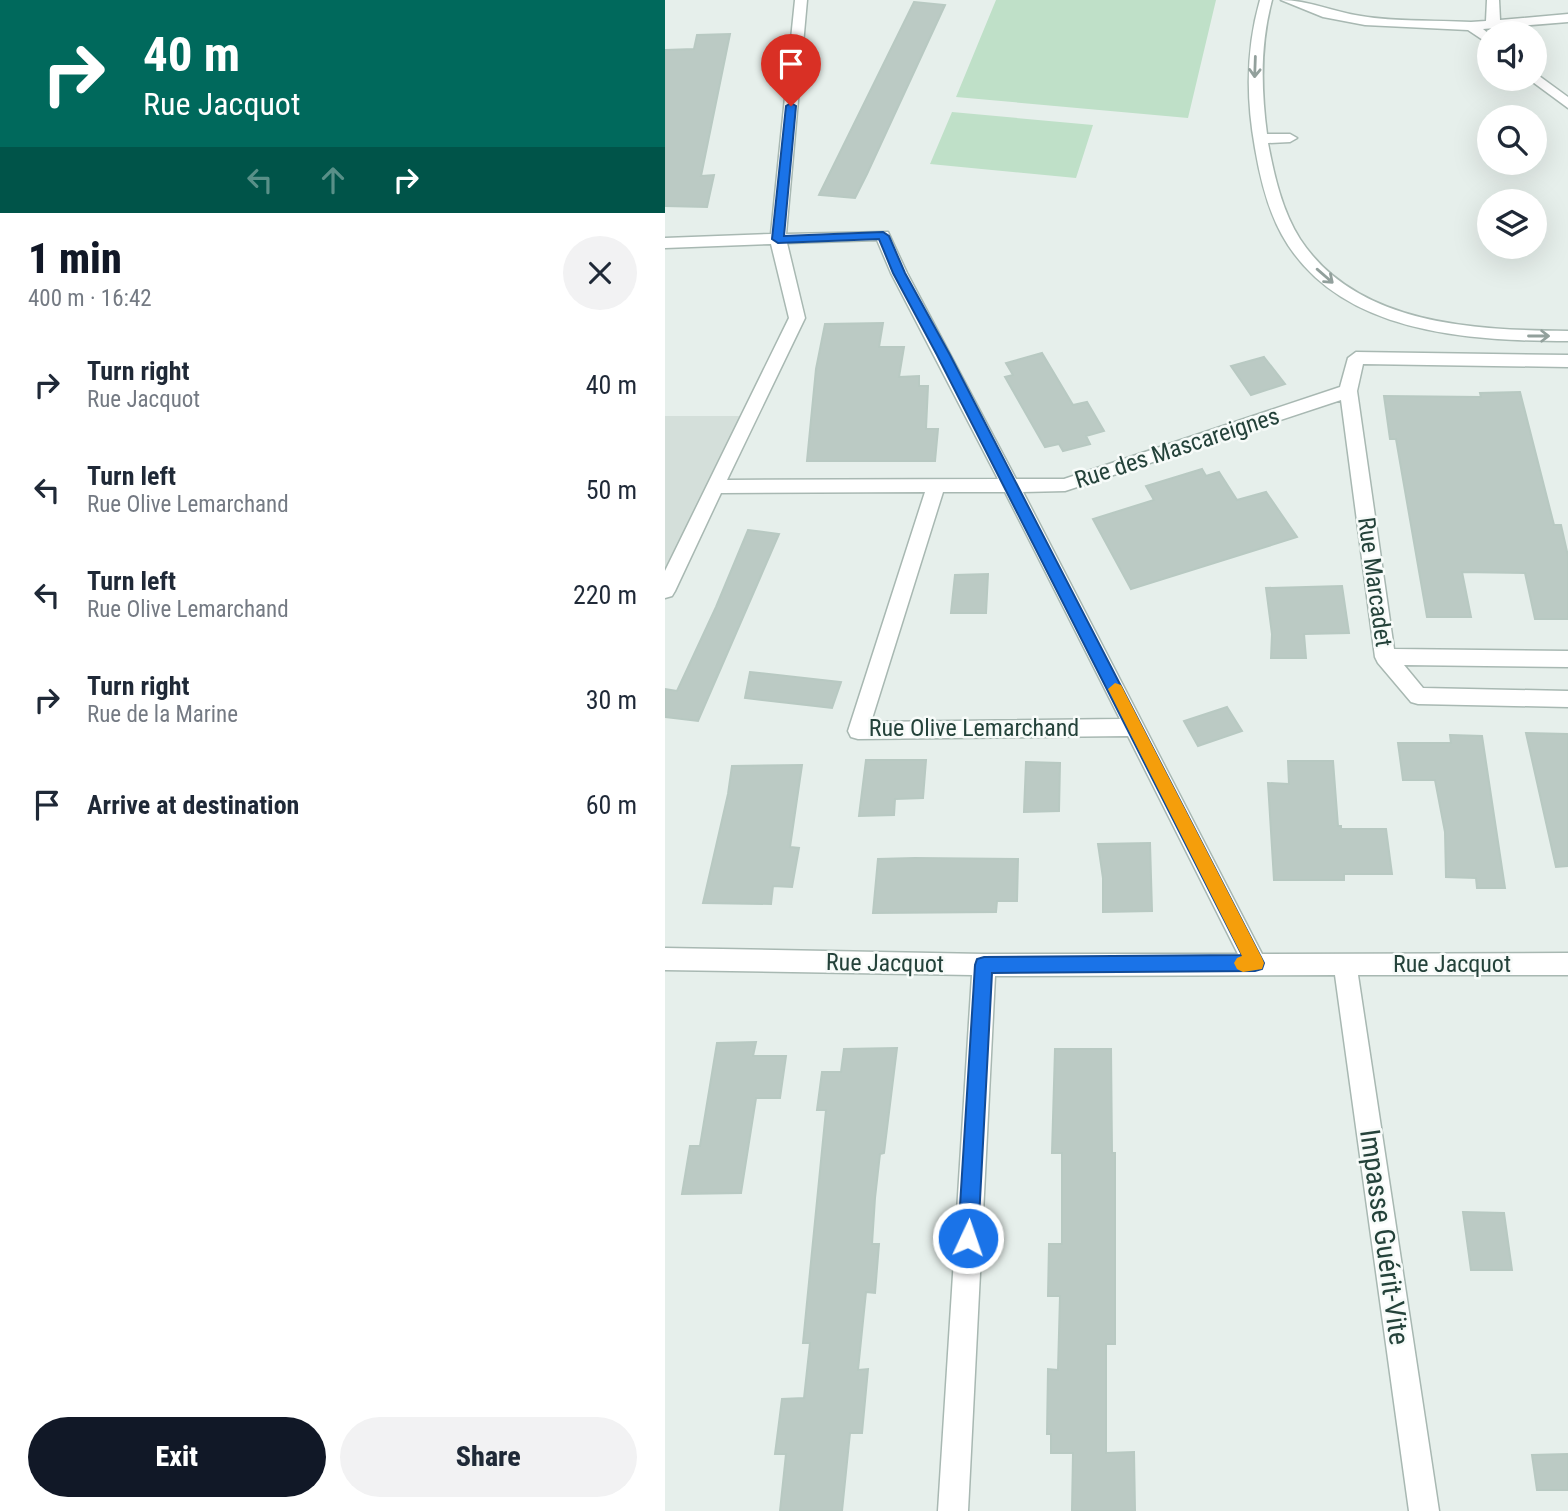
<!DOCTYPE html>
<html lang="en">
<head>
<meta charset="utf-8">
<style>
  body { margin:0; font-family:"Roboto Condensed",sans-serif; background:#f2f2f3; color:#1f2937; height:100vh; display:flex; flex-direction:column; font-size:26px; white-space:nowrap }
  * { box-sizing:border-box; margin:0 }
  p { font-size:23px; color:#747a83 }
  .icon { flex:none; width:38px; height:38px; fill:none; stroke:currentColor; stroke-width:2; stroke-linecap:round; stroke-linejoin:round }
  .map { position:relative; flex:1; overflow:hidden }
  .details { display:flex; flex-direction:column; background:#fff; width:665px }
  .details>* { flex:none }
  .hud { background:#00695c; color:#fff; overflow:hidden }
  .controls { position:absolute; left:812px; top:21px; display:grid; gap:14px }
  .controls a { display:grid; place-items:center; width:70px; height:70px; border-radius:50%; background:#fff; box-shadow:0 7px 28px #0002; font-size:35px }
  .pin { position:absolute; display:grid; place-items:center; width:60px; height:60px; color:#fff; margin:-72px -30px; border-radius:50% 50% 50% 0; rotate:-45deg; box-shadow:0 0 7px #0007 }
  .pin .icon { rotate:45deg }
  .me { position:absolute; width:77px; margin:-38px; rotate:3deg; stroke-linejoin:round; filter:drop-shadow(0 0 5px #0008) }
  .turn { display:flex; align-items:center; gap:24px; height:147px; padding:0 28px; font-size:32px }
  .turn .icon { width:91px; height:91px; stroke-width:2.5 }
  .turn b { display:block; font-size:49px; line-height:60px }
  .lanes { display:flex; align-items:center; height:66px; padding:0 28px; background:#0003; justify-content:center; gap:35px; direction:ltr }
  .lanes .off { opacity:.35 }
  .round { display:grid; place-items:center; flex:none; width:74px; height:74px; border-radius:37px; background:#f2f2f3 }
  .summary { display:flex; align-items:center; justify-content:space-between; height:119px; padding:0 28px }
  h1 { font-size:42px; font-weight:800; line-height:52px; color:#111827 }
  .cta { display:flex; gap:14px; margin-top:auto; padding:14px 28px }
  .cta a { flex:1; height:80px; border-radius:42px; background:#111827; color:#fff; font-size:28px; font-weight:800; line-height:80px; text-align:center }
  .cta a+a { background:#f2f2f3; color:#1f2937 }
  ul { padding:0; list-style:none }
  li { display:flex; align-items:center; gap:21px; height:105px; padding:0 28px }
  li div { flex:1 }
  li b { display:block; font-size:26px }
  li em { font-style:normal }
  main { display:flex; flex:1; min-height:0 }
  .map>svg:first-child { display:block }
  .built { fill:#d4dfda }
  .green { fill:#bfe0c8 }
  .building { fill:#bbcac4; stroke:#b8c9c2; stroke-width:2 }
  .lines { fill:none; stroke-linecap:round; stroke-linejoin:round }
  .minor-casing { stroke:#a8b8b2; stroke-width:3 }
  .minor { fill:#fff; fill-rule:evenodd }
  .oneway { stroke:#92a09c }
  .route { fill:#1a73e8; stroke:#114b97; stroke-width:2 }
  .slow { fill:#f59e0b }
  .labels { text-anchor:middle; stroke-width:5; stroke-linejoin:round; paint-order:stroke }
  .street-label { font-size:24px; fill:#24423a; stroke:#f7fbf9 }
  .near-street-label { font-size:28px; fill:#24423a; stroke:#f7fbf9 }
</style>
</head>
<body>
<main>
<section class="details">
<div class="hud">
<div class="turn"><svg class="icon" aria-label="right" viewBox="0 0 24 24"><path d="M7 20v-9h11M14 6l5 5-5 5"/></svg><div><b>40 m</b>Rue Jacquot</div></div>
<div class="lanes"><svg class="icon off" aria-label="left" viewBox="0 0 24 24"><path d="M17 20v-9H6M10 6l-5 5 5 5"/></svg><svg class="icon off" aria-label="ahead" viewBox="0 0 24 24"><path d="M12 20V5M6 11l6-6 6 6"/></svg><svg class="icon" aria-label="right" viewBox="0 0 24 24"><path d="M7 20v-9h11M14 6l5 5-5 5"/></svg></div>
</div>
<div class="summary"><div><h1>1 min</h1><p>400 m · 16:42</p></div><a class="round"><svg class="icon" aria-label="close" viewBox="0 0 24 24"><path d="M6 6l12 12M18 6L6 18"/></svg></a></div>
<ul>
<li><svg class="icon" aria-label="right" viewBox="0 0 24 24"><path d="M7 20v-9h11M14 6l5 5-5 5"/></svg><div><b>Turn right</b><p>Rue Jacquot</p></div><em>40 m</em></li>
<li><svg class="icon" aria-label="left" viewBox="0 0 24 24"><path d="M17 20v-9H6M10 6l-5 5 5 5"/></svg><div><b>Turn left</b><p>Rue Olive Lemarchand</p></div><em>50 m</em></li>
<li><svg class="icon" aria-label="left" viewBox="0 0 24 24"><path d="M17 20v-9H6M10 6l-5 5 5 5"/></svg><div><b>Turn left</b><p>Rue Olive Lemarchand</p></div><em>220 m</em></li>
<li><svg class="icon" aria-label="right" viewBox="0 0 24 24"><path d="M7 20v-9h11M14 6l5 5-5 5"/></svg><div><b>Turn right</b><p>Rue de la Marine</p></div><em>30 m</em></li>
<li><svg class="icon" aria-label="arrive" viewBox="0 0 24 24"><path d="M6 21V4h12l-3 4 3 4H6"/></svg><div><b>Arrive at destination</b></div><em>60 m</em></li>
</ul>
<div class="cta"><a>Exit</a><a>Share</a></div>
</section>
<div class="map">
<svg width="903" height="1511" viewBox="0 0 903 1511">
  <rect width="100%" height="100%" fill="#e6efeb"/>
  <!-- built -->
  <path class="built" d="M0 416H85L0 591Z"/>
  <!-- green -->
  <path class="green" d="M331 0H551L523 118 291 97Z
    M287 112 428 125 411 178 265 164Z"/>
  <!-- building -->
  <path class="building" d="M249 2 280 5 202 174 190 198 154 195Z
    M65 34 36 176 49 175 42 207 0 206V50L29 49 32 35Z
    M218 323 214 347H239L234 377 254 376V386H263L261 429H273L270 461H142L151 369 160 324Z
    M377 353 408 405 422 402 439 431 421 436 425 444 398 451 394 444 380 447 340 377 348 375 341 363Z
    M599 357 620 384 586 395 566 366Z
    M855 392 889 525H896L903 556V619H870L860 573 797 572 806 617H762L731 439H725L719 396 816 397 815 393Z
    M537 469 541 476 554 472 572 500 601 492 632 537 466 589 428 519 489 500 481 486Z
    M83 530 114 534 33 721 0 717V689L12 691 51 607Z
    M323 574 321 613H286L290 575Z
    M677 586 684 633 639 634 641 658H606L607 634 601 588Z
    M85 672 176 682 167 708 80 698Z
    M562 707 577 731 533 746 519 721Z
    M861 733 903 734V866L891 867Z
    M785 735 817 736 840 888H812L811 878 781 877 780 832 770 780H738L733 743H786Z
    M201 760H261L258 798 230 799 229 815 194 816Z
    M623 761H668L673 826H676V829H721L727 874H679V880H609L603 783 624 784Z
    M361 762 395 763 394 811 359 812Z
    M137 765 125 847 134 848 127 887 108 886 106 904 38 903 63 794 67 766Z
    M485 843 487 911 438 912V878L433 844Z
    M250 858 353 859 352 901H332L331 912 208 913 213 859Z
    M91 1042 88 1056H121L115 1098H91L76 1193 17 1194 25 1146H35L52 1043Z
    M232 1048 219 1153 215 1154 210 1198 207 1244H214L210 1293 201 1292 193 1370 203 1369 197 1433H185L177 1511H115L121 1454H110L117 1399 139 1398 145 1343H138L161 1110H152L157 1072H176L179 1049Z
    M390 1049H446L447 1153H450V1344H441V1453L469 1452 470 1511H407L408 1453H386V1434H382L383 1369 393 1370 395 1296H383L384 1244H397V1153H387Z
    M798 1212 839 1213 847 1270H806Z
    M903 1454V1490H872L867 1455Z"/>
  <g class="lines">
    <defs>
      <path id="minor" d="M130 0H142L121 234 223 232 242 273 351 479H399L675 387 683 358 691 352 903 355V367L698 364 692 391 729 649 903 651V667L739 665 758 688 903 691V707L753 704 746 702 713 663 710 657 676 400 400 491 358 492 597 954 903 953V975H693L774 1511H744L670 975 330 976 303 1511H273L307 975 0 970V948L319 954H573L463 736 193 739 186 737 183 731 260 492 56 493 10 591 7 596 0 598V571L124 318 106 244 0 248V238L106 234ZM212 240 226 273 333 479 62 480 140 318 122 243ZM278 492H340L455 719 206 722Z
        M595 0H607C595 45 596 89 602 134H625L632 138 625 142 603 143C609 175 617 211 635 239 692 326 811 330 903 331V341C803 341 672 334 617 235 602 208 595 177 590 148 581 98 581 49 595 0Z
        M616 0C643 0 669 12 696 16 731 22 770 20 806 22L821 21 822 0H834L835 20 903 14V22L818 29 824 34V44L803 30 700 25 658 17Z
        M870 73 903 97V108L865 80 870 79Z"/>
    </defs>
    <!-- minor casing -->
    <use href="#minor" class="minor-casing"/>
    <!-- minor -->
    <use href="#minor" class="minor"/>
  </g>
  <!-- one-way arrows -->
  <defs><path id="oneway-shaft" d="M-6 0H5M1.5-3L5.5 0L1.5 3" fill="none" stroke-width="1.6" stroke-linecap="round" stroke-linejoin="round" transform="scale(1.75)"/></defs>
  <g class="oneway">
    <use href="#oneway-shaft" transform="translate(590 67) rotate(92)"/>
    <use href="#oneway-shaft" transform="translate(660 276) rotate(41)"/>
    <use href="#oneway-shaft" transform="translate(874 336)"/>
  </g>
  <!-- route -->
  <path class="route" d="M126 103 131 106 119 236 218 232 224 236 240 273 285 355 599 963 597 969 590 971 327 973 313 1238 310 1245 303 1248 296 1245 293 1238 310 965 312 959 319 957 577 955 272 355 228 273 214 239 113 243 107 239 121 106Z"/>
  <!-- slow -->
  <path class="slow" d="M450 683 456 685 597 958 599 963 597 969 578 972 572 969 569 963 572 958 577 956 443 689Z"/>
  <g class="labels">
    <!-- street labels -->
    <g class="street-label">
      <text transform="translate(512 448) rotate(-18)" y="8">Rue des Mascareignes</text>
      <text transform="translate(710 582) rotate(82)" y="8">Rue Marcadet</text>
      <text x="309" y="736">Rue Olive Lemarchand</text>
      <text transform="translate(220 963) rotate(1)" y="8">Rue Jacquot</text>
      <text x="787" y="972">Rue Jacquot</text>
    </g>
    <!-- near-street labels -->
    <g class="near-street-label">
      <text transform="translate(720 1237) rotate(82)" y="10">Impasse Guérit-Vite</text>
    </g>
  </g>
</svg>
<div class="controls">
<a><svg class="icon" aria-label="sound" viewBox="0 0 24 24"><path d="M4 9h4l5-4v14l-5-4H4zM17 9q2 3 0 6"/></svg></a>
<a><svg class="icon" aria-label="search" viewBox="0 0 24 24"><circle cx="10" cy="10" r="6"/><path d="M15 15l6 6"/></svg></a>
<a><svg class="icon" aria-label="layers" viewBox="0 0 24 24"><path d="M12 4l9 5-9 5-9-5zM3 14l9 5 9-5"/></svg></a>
</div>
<div class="pin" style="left:126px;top:106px;background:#d93025"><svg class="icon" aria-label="arrive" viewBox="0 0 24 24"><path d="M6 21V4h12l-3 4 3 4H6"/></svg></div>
<svg class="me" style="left:303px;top:1238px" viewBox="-20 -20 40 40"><circle r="17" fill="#1a73e8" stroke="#fff" stroke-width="3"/><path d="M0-11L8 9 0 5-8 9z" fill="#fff"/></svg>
</div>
</main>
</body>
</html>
